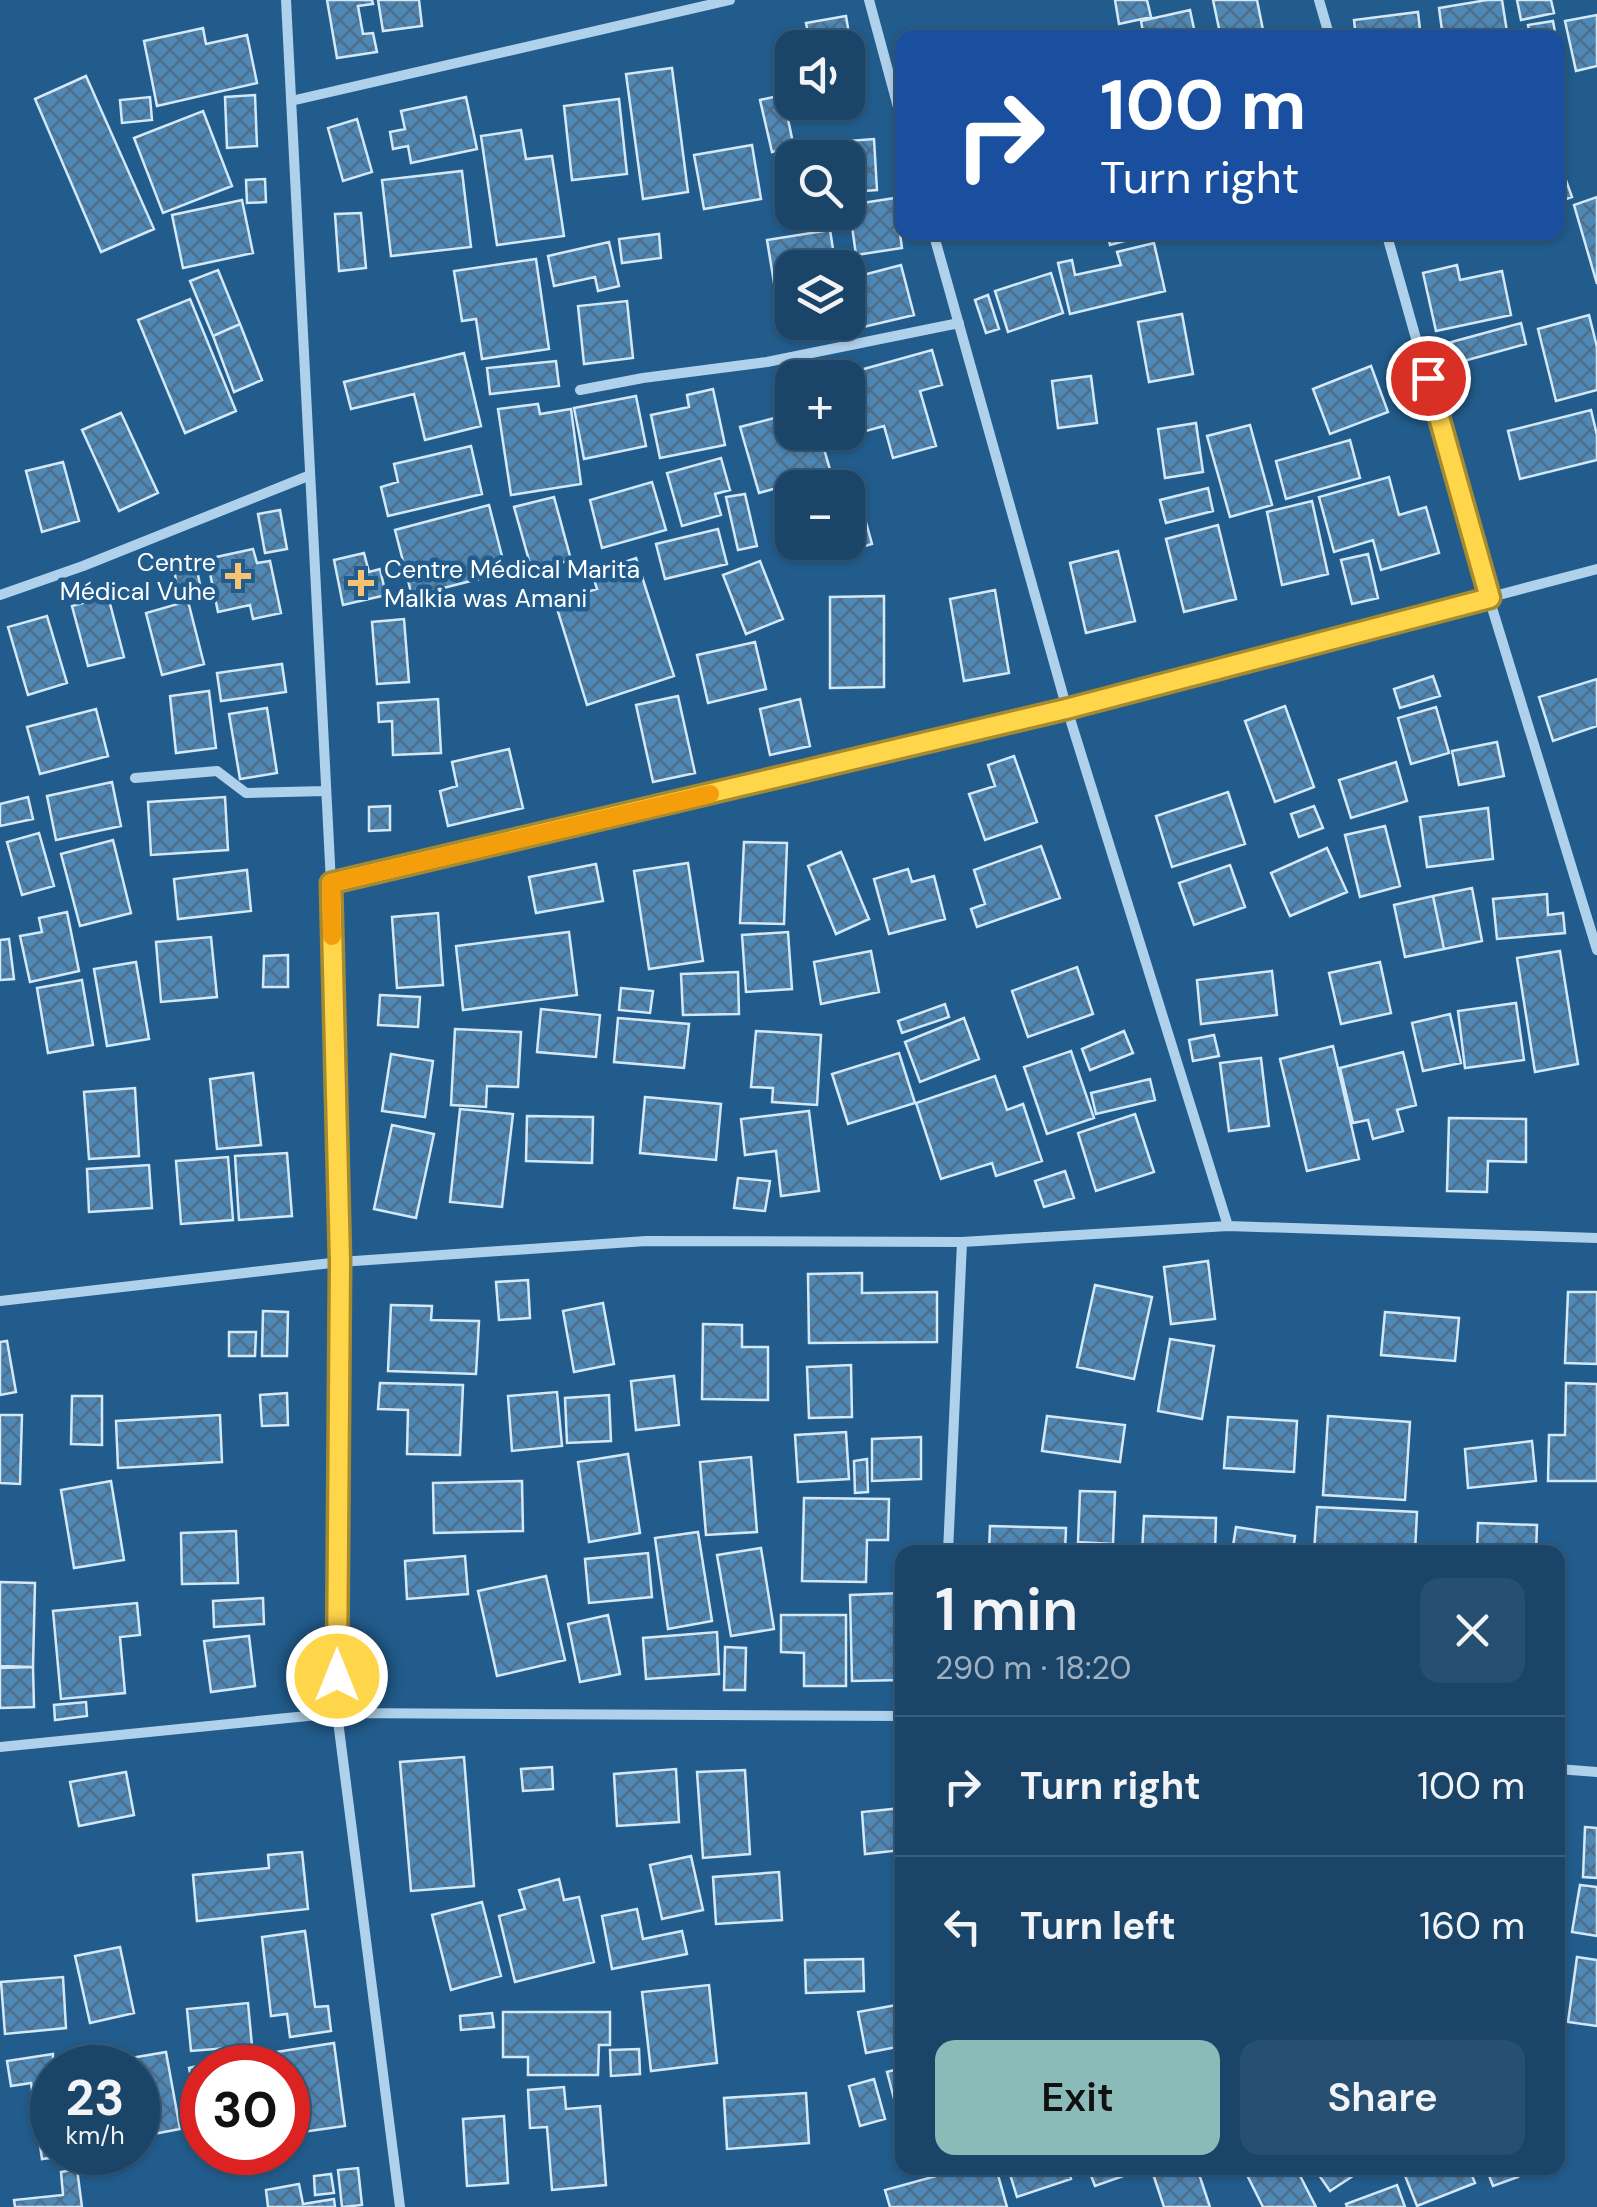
<!DOCTYPE html>
<html lang="en">
<head>
<meta charset="utf-8">
<style>
  body { margin:0; font-family:"DM Sans",sans-serif; background:#274f71; color:#f1f3f6; height:100vh; display:flex; flex-direction:column; font-size:38px; white-space:nowrap }
  * { box-sizing:border-box; margin:0 }
  p { font-size:32px; color:#9fb1c0 }
  .icon { flex:none; width:55px; height:55px; fill:none; stroke:currentColor; stroke-width:2; stroke-linecap:round; stroke-linejoin:round }
  .map { position:relative; flex:1; overflow:hidden }
  .sheet { position:absolute; left:895px; top:1545px; width:670px; height:630px; display:flex; flex-direction:column; background:#1a4569; border-radius:20px; box-shadow:0 2px 8px #0004,0 0 0 2px #385d7d }
  .sheet>* { flex:none }
  .banner { position:absolute; left:895px; top:30px; width:670px; height:210px; border-radius:20px; box-shadow:0 2px 8px #0004,0 0 0 2px #385d7d; background:#1a4fa0; color:#fff; overflow:hidden }
  .buttons { position:absolute; left:775px; top:30px; display:grid; gap:20px }
  .buttons a { display:grid; place-items:center; width:90px; height:90px; border-radius:20px; background:#1a4569; box-shadow:0 2px 8px #0004,0 0 0 2px #385d7d; font-size:50px }
  .speed { position:absolute; left:30px; top:2045px; display:flex; gap:20px; font-size:50px; font-weight:700; text-align:center }
  .speed>* { display:grid; place-content:center; width:130px; height:130px; border-radius:50%; background:#1a4569; box-shadow:0 2px 8px #0004,0 0 0 2px #385d7d; line-height:1 }
  .speed small { font-size:25px; font-weight:400 }
  .speed .limit { border:15px solid #d22; background:#fff; color:#111 }
  .pin { position:absolute; display:grid; place-items:center; width:85px; height:85px; color:#fff; margin:-42px; border:5px solid #fff; border-radius:50%; box-shadow:0 2px 10px #0007 }
  .me { position:absolute; width:110px; margin:-55px; rotate:0deg; stroke-linejoin:round; filter:drop-shadow(0 0 8px #0008) }
  .turn { display:flex; align-items:center; gap:35px; height:210px; padding:0 40px; font-size:45px }
  .turn .icon { width:130px; height:130px; stroke-width:2.5 }
  .turn b { display:block; font-size:70px; line-height:85px }
  .round { display:grid; place-items:center; flex:none; width:105px; height:105px; border-radius:20px; background:#274f71 }
  .summary { display:flex; align-items:center; justify-content:space-between; height:170px; padding:0 40px }
  h1 { font-size:60px; font-weight:600; line-height:75px }
  .primary-button { display:flex; gap:20px; margin-top:auto; padding:20px 40px }
  .primary-button a { flex:1; height:115px; border-radius:20px; background:#8bbbb9; color:#111; font-size:40px; font-weight:600; line-height:115px; text-align:center }
  .primary-button a+a { background:#274f71; color:#f1f3f6 }
  ul { padding:0; list-style:none }
  li { display:flex; align-items:center; gap:30px; height:140px; padding:0 40px; border-top:2px solid #385d7d }
  li div { flex:1 }
  li b { display:block; font-size:38px }
  li em { font-style:normal }
  .map>svg:first-child { display:block }
  .building { fill:url(#building-cross-hatch); stroke:#d4e9f8; stroke-width:2.5 }
  .lines { fill:none; stroke-linecap:round; stroke-linejoin:round }
  .street { stroke:#b0d1eb; stroke-width:10 }
  .route-casing { stroke:#a68a30; stroke-width:25 }
  .route { stroke:#ffd54a; stroke-width:18 }
  .slow { stroke:#f59e0b; stroke-width:18 }
  .poi-dot { fill:#f7c272; stroke:#225c8c; stroke-width:4 }
  .labels { text-anchor:middle; stroke-width:9; stroke-linejoin:round; paint-order:stroke }
  .poi-label { font-size:25px; fill:#fff; stroke:#225c8c; text-anchor:end }
</style>
</head>
<body>
<div class="map">
<svg width="1597" height="2207" viewBox="0 0 1597 2207">
  <defs>
    <pattern id="building-cross-hatch" width="8" height="8" patternUnits="userSpaceOnUse" patternTransform="scale(2.5)"><rect width="8" height="8" fill="#4f87b5"/><path d="M0 0l8 8M0 8l8-8" fill="none" stroke="#4e6f8b"/></pattern>
  </defs>
  <rect width="100%" height="100%" fill="#225c8c"/>
  <!-- building -->
  <path class="building" d="M327 0H372L373 4 358 6 363 34 373 33 377 52 337 58Z
    M378 0H419L422 26 383 31Z
    M1115 0H1147L1151 17 1119 24Z
    M1213 0H1257L1263 30 1221 38Z
    M1487 0H1502L1508 38H1443L1439 8Z
    M1517 0H1551L1554 13 1521 20Z
    M1190 10 1196 38H1144L1141 21Z
    M1418 12 1421 38H1356L1354 20Z
    M1597 15V66L1576 71 1565 21Z
    M846 16 851 46 811 48 806 23Z
    M1553 21 1556 38H1530L1528 25Z
    M203 28 206 44 247 35 257 83 157 106 144 41Z
    M672 68 688 192 643 199 626 74Z
    M86 76 154 229 101 252 35 99Z
    M255 95 257 146 227 148 225 97Z
    M783 95 794 148 772 152 760 100Z
    M150 97 152 120 122 123 120 100Z
    M466 97 477 149 411 163 408 146 393 149 390 132 405 129 401 111Z
    M619 99 627 174 572 180 564 106Z
    M203 111 232 186 163 213 134 138Z
    M357 119 372 172 343 181 328 128Z
    M521 130 526 159 552 156 564 236 497 245 481 136Z
    M874 139 877 190 848 192V158H809L808 144Z
    M752 145 761 199 704 209 694 155Z
    M1558 158 1572 197 1558 202Z
    M462 171 471 247 391 256 382 180Z
    M265 179 266 202 247 203 246 180Z
    M1597 197V284L1574 205Z
    M895 198 902 248 856 255 849 205Z
    M242 200 253 253 183 268 172 215Z
    M361 213 366 268 339 271 335 214Z
    M830 230 836 268H792V286L775 289 767 240Z
    M1107 232H1138L1139 237 1110 245Z
    M659 234 661 258 622 263 619 239Z
    M609 242 619 286 598 291 595 277 554 286 548 256Z
    M1154 243 1165 291 1070 314 1058 263 1072 260 1075 275 1121 265 1117 252Z
    M536 259 549 349 482 359 476 319 462 321 454 271Z
    M901 265 914 315 859 328 848 279Z
    M1457 265 1460 280 1502 271 1511 315 1436 331 1423 273Z
    M218 270 240 324 213 336 190 281Z
    M1051 273 1063 313 1008 332 995 291Z
    M988 295 999 329 986 333 975 300Z
    M190 299 236 411 185 433 138 320Z
    M627 301 633 358 584 364 578 306Z
    M1182 314 1193 374 1149 382 1138 322Z
    M1589 315 1597 347V390L1556 401 1538 329Z
    M1521 323 1526 344 1453 364 1448 343Z
    M240 324 262 380 234 392 213 336Z
    M932 350 942 385 920 391 936 446 893 458 884 426 851 435 848 421V378L835 377Z
    M464 353 481 426 425 440 414 394 351 409 344 382Z
    M556 361 559 386 490 394 487 368Z
    M1371 366 1388 412 1330 434 1313 389Z
    M1091 376 1097 423 1058 428 1052 381Z
    M713 389 725 445 660 458 651 415 689 407 687 395Z
    M636 396 646 446 584 459 574 408Z
    M538 404 540 414 571 409 581 484 511 495 498 409Z
    M1591 410 1597 435V460L1520 479 1508 431Z
    M121 413 158 493 119 511 82 430Z
    M778 417 783 432 792 429V432H819L831 473 759 493 740 427Z
    M1196 423 1203 472 1165 478 1158 429Z
    M1250 425 1272 505 1230 517 1207 436Z
    M1350 440 1360 478 1286 499 1276 461Z
    M471 446 482 494 388 516 381 487 398 482 394 464Z
    M721 458 730 490 715 494 721 515 682 526 667 473Z
    M63 462 79 521 42 532 26 471Z
    M1389 477 1399 515 1426 507 1439 553 1381 570 1373 540 1334 552 1319 497Z
    M652 482 666 530 602 548 590 500Z
    M855 483 872 544 822 559 817 542H848V488H840Z
    M1208 488 1213 511 1166 523 1160 500Z
    M745 494 757 546 738 550 726 497Z
    M554 497 571 560 532 571 514 507Z
    M1312 501 1328 574 1282 585 1267 512Z
    M489 505 506 572 412 596 395 530Z
    M280 510 287 549 265 553 258 514Z
    M1218 525 1236 599 1184 612 1166 539Z
    M718 529 727 564 665 579 656 544Z
    M253 549 257 563 270 561 281 613 253 619 250 605 218 612 207 559Z
    M1118 551 1135 621 1086 633 1070 563Z
    M364 553 369 572 380 569 386 595 343 605 334 560Z
    M364 553 369 572 380 569 386 595 343 605 334 560Z
    M1368 554 1378 598 1352 604 1341 560Z
    M636 558 674 676 587 705 555 602 597 589 592 573Z
    M760 561 783 619 746 634 723 575Z
    M196 566 201 589 178 592 174 569Z
    M995 590 1009 673 964 681 950 599Z
    M108 596 124 657 88 666 72 606Z
    M884 596V687L830 688V597Z
    M188 601 204 664 162 675 146 613Z
    M47 616 67 683 28 695 8 627Z
    M404 619 409 682 377 684 372 622Z
    M755 642 766 689 708 703 697 655Z
    M282 664 286 692 221 701 217 673Z
    M1433 676 1440 696 1400 708 1394 689Z
    M1597 679V726L1553 741 1539 697Z
    M209 691 216 748 176 753 170 696Z
    M678 696 695 773 653 782 636 705Z
    M438 699 441 753 393 755 392 721 379 722 378 703Z
    M800 699 810 746 770 755 760 709Z
    M1285 706 1314 787 1275 802 1245 721Z
    M1436 707 1449 753 1411 764 1398 718Z
    M267 708 277 773 240 779 229 714Z
    M96 709 108 756 40 774 27 727Z
    M1497 742 1504 776 1459 785 1452 751Z
    M509 749 523 808 448 826 440 791 457 786 452 762Z
    M1014 756 1037 822 985 840 969 794 995 786 988 765Z
    M1396 762 1407 801 1351 818 1339 780Z
    M112 782 121 826 56 840 47 796Z
    M1228 792 1245 844 1172 867 1156 816Z
    M28 797 33 819 0 826V804Z
    M225 797 228 850 151 855 148 802Z
    M390 806V830L369 831V807Z
    M1314 806 1323 828 1299 837 1291 814Z
    M1488 808 1493 859 1427 867 1420 817Z
    M1385 826 1400 886 1360 897 1345 835Z
    M39 833 54 886 22 895 7 842Z
    M113 840 131 913 80 926 61 854Z
    M744 842 787 843 784 924 740 923Z
    M1041 846 1060 898 977 927 971 909 985 904 974 870Z
    M1327 848 1347 892 1290 916 1271 873Z
    M841 852 869 919 836 934 808 866Z
    M688 863 703 961 649 969 634 871Z
    M596 864 603 901 536 913 529 877Z
    M1230 865 1245 907 1194 925 1179 883Z
    M908 869 912 882 934 876 945 919 889 934 874 879Z
    M247 870 251 911 178 919 174 879Z
    M1472 888 1482 941 1444 949 1433 896Z
    M1547 894 1548 915 1563 913 1565 933 1497 939 1493 899Z
    M1433 896 1444 949 1405 957 1394 905Z
    M67 912 79 971 30 982 20 936 42 932 39 918Z
    M438 913 443 985 397 988 392 917Z
    M569 932 577 995 463 1010 456 946Z
    M788 932 792 989 746 992 742 935Z
    M211 937 217 997 161 1002 156 942Z
    M9 939 14 979 0 980V940Z
    M871 951 879 992 821 1004 814 962Z
    M1560 951 1578 1064 1535 1072 1517 958Z
    M288 955V987H263L264 956Z
    M136 962 149 1039 107 1046 94 969Z
    M1380 962 1391 1013 1341 1024 1329 973Z
    M1077 967 1093 1014 1028 1037 1012 991Z
    M1272 971 1277 1015 1201 1024 1197 980Z
    M738 972 739 1014 683 1015 681 974Z
    M82 980 93 1045 48 1053 37 988Z
    M621 988 653 991 650 1013 619 1010Z
    M380 995 420 997 418 1027 378 1025Z
    M1516 1003 1524 1060 1465 1068 1458 1011Z
    M945 1004 949 1017 902 1033 898 1021Z
    M541 1009 600 1015 596 1057 537 1052Z
    M1450 1014 1461 1063 1423 1071 1412 1023Z
    M618 1018 689 1024 684 1068 614 1062Z
    M964 1018 979 1059 920 1082 905 1042Z
    M455 1029 521 1032 518 1087 487 1086 486 1107 451 1105Z
    M756 1031 821 1035 817 1105 772 1102 773 1088 751 1087Z
    M1124 1031 1133 1053 1090 1070 1082 1049Z
    M1214 1035 1219 1056 1193 1061 1189 1040Z
    M1333 1046 1359 1159 1307 1171 1280 1059Z
    M1071 1051 1094 1118 1047 1134 1024 1067Z
    M1403 1052 1416 1105 1397 1110 1403 1131 1373 1139 1368 1120 1353 1123 1340 1068Z
    M899 1053 915 1103 848 1124 832 1074Z
    M391 1054 433 1061 425 1117 382 1111Z
    M1261 1058 1269 1126 1229 1131 1220 1063Z
    M253 1073 261 1145 217 1149 210 1079Z
    M995 1076 1007 1110 1023 1104 1042 1161 996 1176 992 1163 941 1179 916 1103Z
    M1150 1079 1155 1100 1096 1114 1091 1093Z
    M135 1088 139 1156 89 1159 84 1092Z
    M645 1097 721 1104 716 1160 640 1153Z
    M460 1109 513 1114 502 1207 450 1202Z
    M809 1111 819 1191 781 1196 776 1151 745 1155 741 1119Z
    M1135 1114 1154 1172 1096 1191 1078 1133Z
    M527 1116 593 1117 592 1163 526 1161Z
    M1449 1118 1526 1119V1162L1488 1161 1487 1192 1447 1191Z
    M392 1125 434 1134 416 1218 374 1209Z
    M287 1153 292 1216 239 1220 235 1156Z
    M228 1157 233 1220 181 1224 176 1161Z
    M149 1165 152 1208 89 1212 87 1169Z
    M1065 1171 1074 1198 1044 1207 1035 1181Z
    M738 1178 770 1181 765 1211 734 1208Z
    M1208 1261 1215 1319 1171 1324 1164 1267Z
    M862 1273V1293L937 1292V1342L809 1343 808 1274Z
    M528 1280 530 1318 499 1320 496 1282Z
    M1095 1285 1152 1297 1134 1379 1077 1367Z
    M1568 1292H1597V1364L1565 1363Z
    M603 1303 614 1364 574 1372 563 1311Z
    M391 1305 432 1306 431 1320 479 1321 476 1374 388 1371Z
    M263 1311 288 1312 287 1356H262Z
    M1385 1312 1459 1318 1455 1361 1381 1355Z
    M703 1324 742 1325V1347H768V1400L702 1399Z
    M229 1332H256L255 1356H229Z
    M1170 1339 1214 1346 1202 1419 1158 1411Z
    M7 1341 16 1392 0 1395V1342Z
    M851 1365 852 1417 809 1418 807 1367Z
    M674 1376 679 1425 636 1430 631 1381Z
    M380 1383 463 1385 460 1455 407 1454 408 1410 378 1409Z
    M1566 1383 1597 1384V1481H1548L1549 1435H1565Z
    M557 1392 562 1446 512 1451 508 1396Z
    M287 1393 288 1425 262 1426 260 1395Z
    M609 1395 611 1441 567 1443 565 1398Z
    M72 1396H102V1445L71 1444Z
    M0 1415H22L20 1484 0 1483Z
    M220 1415 222 1462 118 1468 116 1421Z
    M1047 1416 1125 1425 1120 1462 1042 1451Z
    M1328 1416 1410 1422 1405 1500 1323 1495Z
    M1228 1417 1297 1421 1294 1472 1224 1468Z
    M846 1432 849 1479 798 1482 795 1435Z
    M921 1437V1479L872 1481V1439Z
    M1532 1441 1536 1481 1468 1488 1465 1449Z
    M628 1454 640 1533 589 1542 578 1462Z
    M751 1457 757 1532 706 1535 700 1462Z
    M867 1459 868 1492 855 1493 854 1461Z
    M111 1481 124 1560 74 1568 61 1490Z
    M522 1481 523 1531 434 1533 433 1483Z
    M1080 1491 1115 1492 1113 1544 1078 1542Z
    M804 1498 889 1499 888 1540H867L866 1582 802 1581Z
    M1317 1507 1417 1512 1415 1552H1314Z
    M1144 1516 1216 1518 1215 1552H1142Z
    M1478 1523 1537 1525 1536 1552H1477Z
    M990 1526 1066 1528 1065 1552H989Z
    M1236 1527 1295 1536 1293 1552H1232Z
    M236 1531 238 1583 182 1584 181 1533Z
    M698 1532 712 1621 668 1629 655 1538Z
    M761 1548 774 1629 731 1636 717 1555Z
    M648 1553 652 1597 589 1603 585 1559Z
    M465 1556 468 1594 407 1599 405 1561Z
    M546 1576 565 1660 497 1676 478 1591Z
    M0 1582 35 1583 33 1667 0 1666Z
    M902 1593V1680L852 1681 850 1595Z
    M263 1598 264 1624 214 1627 213 1601Z
    M137 1603 140 1635 120 1637 125 1693 61 1699 53 1611Z
    M608 1615 620 1674 580 1682 568 1624Z
    M781 1615H846V1686H804V1653L781 1652Z
    M717 1632 719 1674 646 1679 643 1638Z
    M249 1636 255 1686 211 1692 204 1641Z
    M725 1647 746 1648 745 1690H724Z
    M33 1667 34 1707 0 1708V1668Z
    M86 1702 87 1716 55 1720 54 1705Z
    M464 1757 474 1886 411 1891 400 1762Z
    M552 1767 553 1789 523 1791 521 1769Z
    M676 1769 679 1822 617 1826 614 1774Z
    M745 1770 750 1854 703 1858 697 1772Z
    M126 1772 134 1815 79 1826 70 1782Z
    M902 1808V1850L865 1854 862 1812Z
    M1585 1827 1597 1828V1878L1583 1877Z
    M302 1852 308 1909 197 1921 193 1875 269 1868 268 1855Z
    M691 1856 703 1910 662 1919 650 1865Z
    M779 1872 782 1920 716 1924 713 1877Z
    M559 1879 564 1900 579 1897 594 1962 515 1982 499 1916 525 1909 519 1890Z
    M1580 1885 1597 1887V1936L1572 1932Z
    M482 1902 501 1976 451 1990 432 1915Z
    M637 1909 643 1939 682 1931 687 1954 612 1969 602 1916Z
    M305 1931 315 2007 328 2006 331 2031 290 2037 287 2014 271 2016 262 1937Z
    M120 1947 134 2013 90 2023 75 1956Z
    M1577 1957 1597 1960V2026L1568 2022Z
    M863 1959 864 1991 806 1993 805 1960Z
    M63 1977 66 2028 5 2034 1 1982Z
    M709 1985 717 2063 651 2071 642 1992Z
    M248 2003 252 2046 191 2051 187 2009Z
    M902 2004V2046L866 2053 858 2012Z
    M503 2012H610V2045H599L598 2075H528V2057H503Z
    M492 2013 494 2027 461 2030 460 2016Z
    M334 2043 345 2126 288 2134V2068H265L263 2054Z
    M639 2049 640 2074 611 2076 610 2050Z
    M166 2052 180 2129 138 2137V2068H103L102 2063Z
    M53 2054 52 2152 88 2153 42 2159 31 2083 11 2086 7 2061Z
    M249 2054 252 2068H202V2127L189 2068Z
    M902 2068V2108L897 2110 887 2072Z
    M874 2079 885 2119 860 2126 849 2086Z
    M564 2087 566 2109 600 2106 606 2185 552 2190 547 2127 530 2128 528 2090Z
    M806 2093 809 2143 727 2149 724 2098Z
    M504 2116 508 2183 467 2186 463 2119Z
    M358 2168 362 2205 342 2207 338 2170Z
    M965 2168H996L1007 2207H890L885 2190Z
    M1008 2168H1068L1071 2179 1017 2197Z
    M1088 2168H1146L1095 2186Z
    M1151 2168H1197L1210 2207H1164Z
    M1247 2168H1296L1316 2207H1263L1244 2169Z
    M1314 2168H1365L1330 2191Z
    M1402 2168H1469L1475 2183 1417 2206Z
    M1486 2168H1515L1518 2177 1493 2186Z
    M77 2169 82 2207H15L14 2200 63 2195 61 2172Z
    M331 2174 334 2193 315 2195 314 2176Z
    M299 2184 303 2204 334 2199 335 2207H268L266 2190Z
    M1397 2185 1405 2207H1347L1346 2204Z"/>
  <g class="lines">
    <!-- street -->
    <path class="street" d="M286 0 331 883 340 1262 337 1713 400 2207
      M869 0 902 122
      M1319 0 1330 38
      M291 101 730 0
      M933 232 1067 709 1228 1226
      M1386 232 1489 598 1597 950
      M580 390 643 378 767 362 959 323
      M0 595 83 566 308 476
      M135 778 217 771 246 793 326 791
      M331 883 1067 709 1597 569
      M0 1301 340 1262 646 1241 962 1242 1228 1226 1597 1238
      M948 1552 962 1242
      M0 1747 337 1713 902 1716
      M1558 1769 1597 1772"/>
  </g>
  <g class="lines">
    <defs>
      <path id="route" d="M337 1676 340 1262 331 883 1066 709 1490 598 1428 378"/>
    </defs>
    <!-- route casing -->
    <use href="#route" class="route-casing"/>
    <!-- route -->
    <use href="#route" class="route"/>
    <!-- slow -->
    <path class="slow" d="M332 936 331 883 710 794"/>
  </g>
  <!-- markers -->
  <g class="poi-dot">
    <path d="M233 561h10v10h10v10h-10v10h-10v-10h-10v-10h10z"/>
    <path d="M356 568h10v10h10v10h-10v10h-10v-10h-10v-10h10z"/>
  </g>
  <g class="labels">
    <!-- poi labels -->
    <g class="poi-label">
      <text x="216" y="571">Centre<tspan x="216" dy="29">Médical Vuhe</tspan></text>
      <text x="384" y="578" text-anchor="start">Centre Médical Marita<tspan x="384" dy="29">Malkia was Amani</tspan></text>
    </g>
  </g>
</svg>
<div class="buttons">
<a><svg class="icon" aria-label="sound" viewBox="0 0 24 24"><path d="M4 9h4l5-4v14l-5-4H4zM17 9q2 3 0 6"/></svg></a>
<a><svg class="icon" aria-label="search" viewBox="0 0 24 24"><circle cx="10" cy="10" r="6"/><path d="M15 15l6 6"/></svg></a>
<a><svg class="icon" aria-label="layers" viewBox="0 0 24 24"><path d="M12 4l9 5-9 5-9-5zM3 14l9 5 9-5"/></svg></a>
<a>+</a>
<a>−</a>
</div>
<div class="speed"><div>23<small>km/h</small></div><div class="limit">30</div></div>
<div class="pin" style="left:1428px;top:378px;background:#d93025"><svg class="icon" aria-label="arrive" viewBox="0 0 24 24"><path d="M6 21V4h12l-3 4 3 4H6"/></svg></div>
<svg class="me" style="left:337px;top:1676px" viewBox="-20 -20 40 40"><circle r="17" fill="#ffd54a" stroke="#fff" stroke-width="3"/><path d="M0-11L8 9 0 5-8 9z" fill="#fff"/></svg>
<div class="banner">
<div class="turn"><svg class="icon" aria-label="right" viewBox="0 0 24 24"><path d="M7 20v-9h11M14 6l5 5-5 5"/></svg><div><b>100 m</b>Turn right</div></div>
</div>
<section class="sheet">
<div class="summary"><div><h1>1 min</h1><p>290 m · 18:20</p></div><a class="round"><svg class="icon" aria-label="close" viewBox="0 0 24 24"><path d="M6 6l12 12M18 6L6 18"/></svg></a></div>
<ul>
<li><svg class="icon" aria-label="right" viewBox="0 0 24 24"><path d="M7 20v-9h11M14 6l5 5-5 5"/></svg><div><b>Turn right</b></div><em>100 m</em></li>
<li><svg class="icon" aria-label="left" viewBox="0 0 24 24"><path d="M17 20v-9H6M10 6l-5 5 5 5"/></svg><div><b>Turn left</b></div><em>160 m</em></li>
</ul>
<div class="primary-button"><a>Exit</a><a>Share</a></div>
</section>
</div>
</body>
</html>
